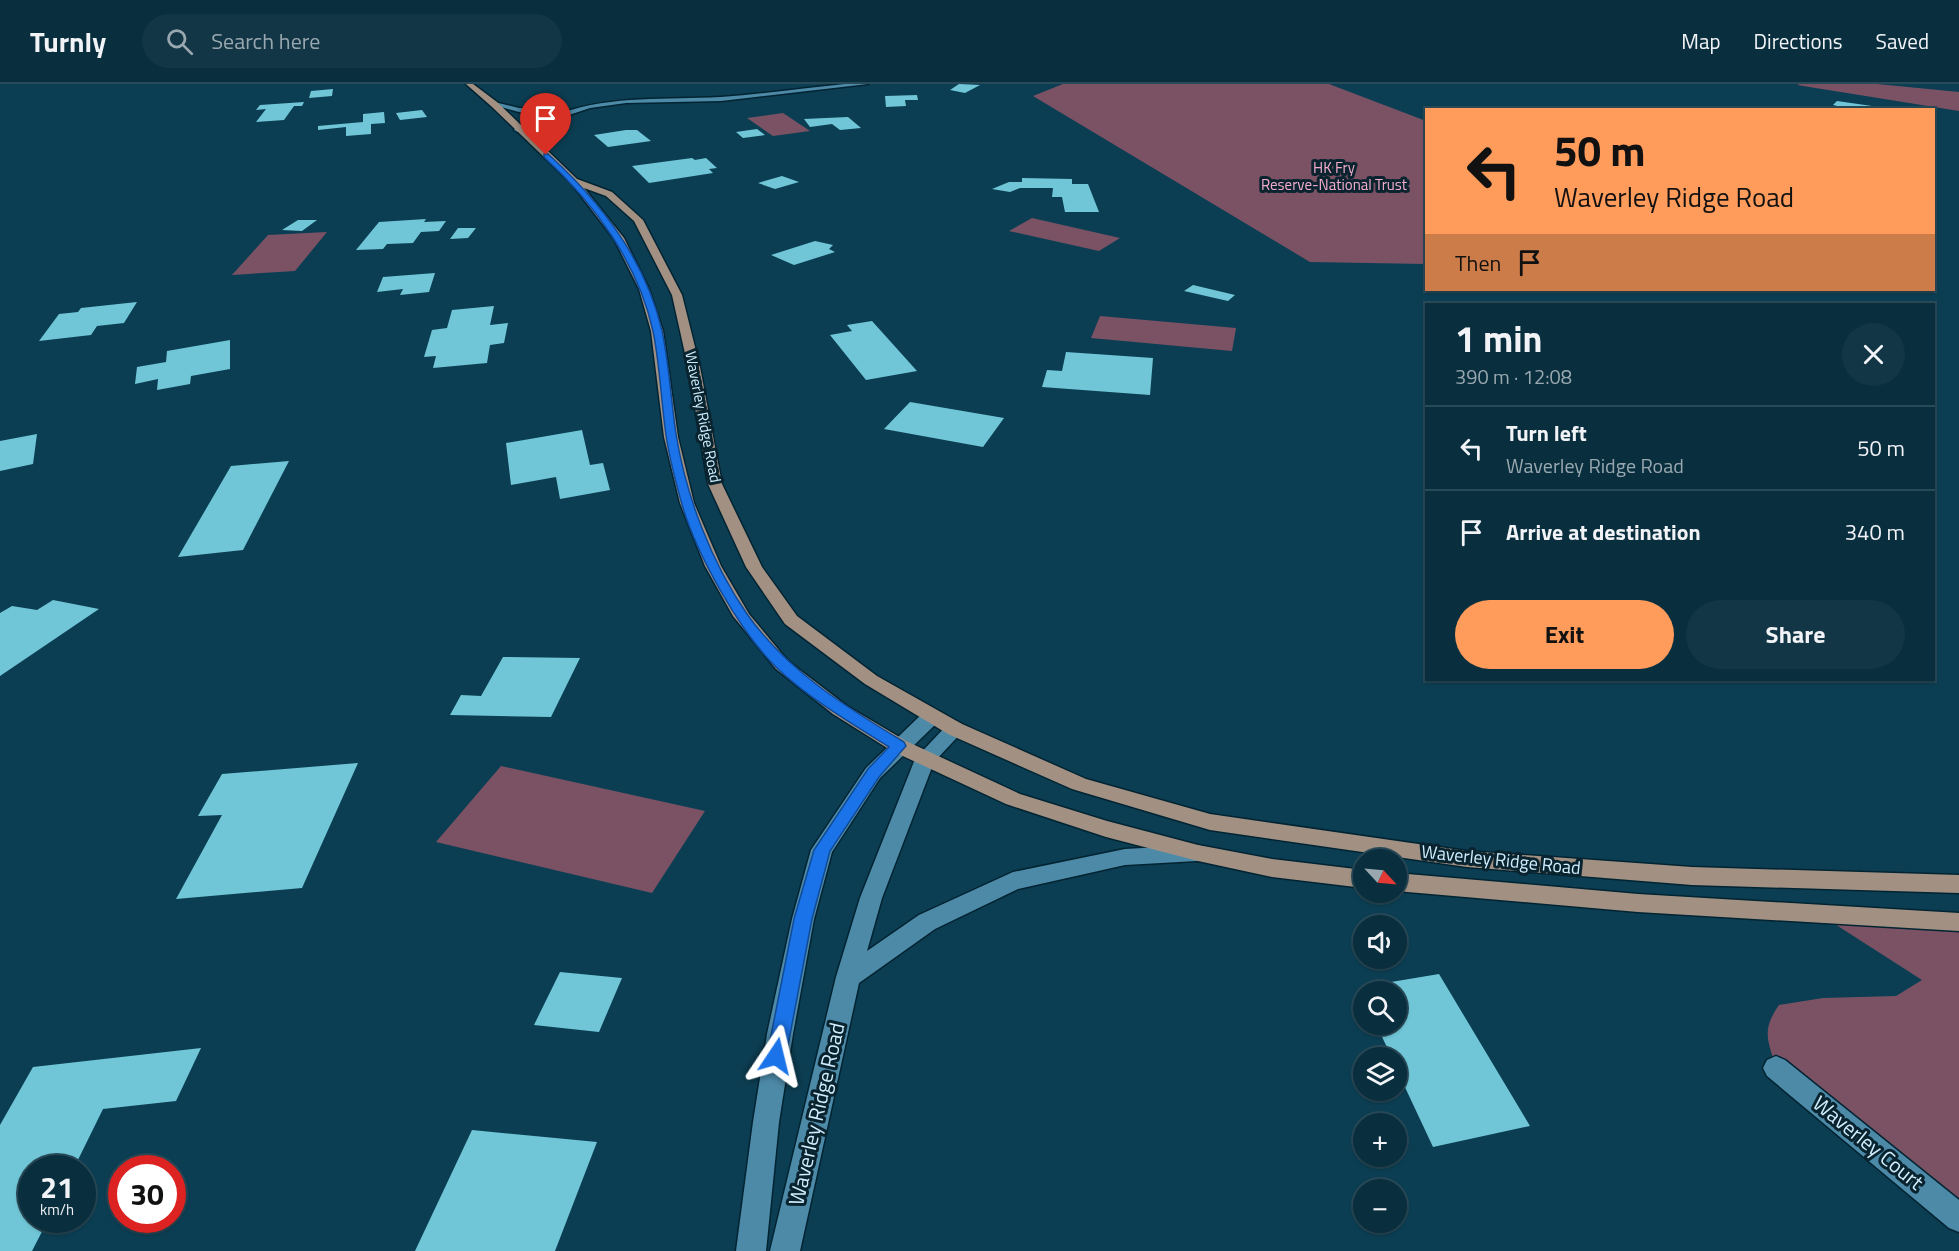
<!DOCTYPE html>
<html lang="en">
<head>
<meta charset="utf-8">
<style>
  body { margin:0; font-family:"Titillium Web",sans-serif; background:#123645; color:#f1f3f6; height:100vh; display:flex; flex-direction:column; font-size:22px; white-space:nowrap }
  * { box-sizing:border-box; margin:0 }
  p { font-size:20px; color:#99a8b0 }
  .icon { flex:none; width:33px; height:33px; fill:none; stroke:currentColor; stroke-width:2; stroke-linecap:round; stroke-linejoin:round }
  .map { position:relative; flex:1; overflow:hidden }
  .sheet { position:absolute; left:1425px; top:219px; width:510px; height:378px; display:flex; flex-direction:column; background:#092e3e; border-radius:0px; box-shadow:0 2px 4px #0004,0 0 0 2px #294a58 }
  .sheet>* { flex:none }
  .guide { position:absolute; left:1425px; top:24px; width:510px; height:183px; border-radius:0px; box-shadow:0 2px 4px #0004,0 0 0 2px #294a58; background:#ff9b5b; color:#111; overflow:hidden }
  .needle { width:39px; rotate:116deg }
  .tools { position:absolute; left:1353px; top:765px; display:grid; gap:12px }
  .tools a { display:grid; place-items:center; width:54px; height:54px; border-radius:50%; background:#092e3e; box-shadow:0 2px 4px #0004,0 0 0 2px #294a58; font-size:30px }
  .speed { position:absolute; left:18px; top:1071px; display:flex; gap:12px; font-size:30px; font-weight:700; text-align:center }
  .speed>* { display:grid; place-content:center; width:78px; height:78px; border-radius:50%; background:#092e3e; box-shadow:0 2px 4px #0004,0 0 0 2px #294a58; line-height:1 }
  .speed small { font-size:15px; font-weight:400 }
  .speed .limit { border:9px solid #d22; background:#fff; color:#111 }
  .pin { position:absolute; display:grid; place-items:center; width:51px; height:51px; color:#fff; margin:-62px -26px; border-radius:50% 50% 50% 0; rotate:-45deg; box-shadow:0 0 6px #0007 }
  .pin .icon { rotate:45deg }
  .me { position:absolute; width:66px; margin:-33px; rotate:10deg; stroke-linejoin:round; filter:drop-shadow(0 0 4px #0008) }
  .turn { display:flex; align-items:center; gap:21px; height:126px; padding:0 30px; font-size:27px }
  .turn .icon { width:78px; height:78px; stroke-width:2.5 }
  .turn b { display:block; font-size:42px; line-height:51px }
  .then { display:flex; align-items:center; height:57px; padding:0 30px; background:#0003; gap:12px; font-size:22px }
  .round { display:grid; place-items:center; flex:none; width:63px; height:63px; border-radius:32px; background:#123645 }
  .headline { display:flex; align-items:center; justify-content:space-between; height:102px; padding:0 30px }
  h1 { font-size:36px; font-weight:700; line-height:45px }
  .primary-button { display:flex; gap:12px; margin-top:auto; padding:12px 30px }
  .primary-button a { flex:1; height:69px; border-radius:36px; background:#ff9b5b; color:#111; font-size:24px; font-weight:700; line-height:69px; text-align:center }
  .primary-button a+a { background:#123645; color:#f1f3f6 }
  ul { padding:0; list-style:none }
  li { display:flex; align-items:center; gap:18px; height:84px; padding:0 30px; border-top:2px solid #294a58 }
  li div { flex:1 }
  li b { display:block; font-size:22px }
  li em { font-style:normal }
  header { display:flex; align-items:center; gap:36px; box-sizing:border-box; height:84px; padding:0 30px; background:#092e3e; border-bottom:2px solid #294a58 }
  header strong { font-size:28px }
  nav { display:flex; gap:33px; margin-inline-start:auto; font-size:21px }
  .search { width:420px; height:54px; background:#123645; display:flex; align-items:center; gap:15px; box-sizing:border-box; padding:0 21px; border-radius:33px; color:#99a8b0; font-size:22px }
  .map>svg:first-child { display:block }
  .green { fill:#7b5264 }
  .building { fill:#70c6d7 }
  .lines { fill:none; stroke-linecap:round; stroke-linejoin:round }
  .minor-casing { stroke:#022432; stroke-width:3 }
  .major-casing { stroke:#022432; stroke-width:3 }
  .minor { fill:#4d8aa8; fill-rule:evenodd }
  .major { fill:#a29183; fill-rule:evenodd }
  .route { fill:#1a73e8; stroke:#114b97; stroke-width:1.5 }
  .labels { text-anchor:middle; stroke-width:6; stroke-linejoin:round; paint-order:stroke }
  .far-park-label { font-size:15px; fill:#f5adcc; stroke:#09232f }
  .far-street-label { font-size:15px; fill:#d0eeff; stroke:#09232f }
  .street-label { font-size:18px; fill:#d0eeff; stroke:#09232f }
  .near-street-label { font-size:21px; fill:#d0eeff; stroke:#09232f }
</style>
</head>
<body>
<header>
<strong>Turnly</strong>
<div class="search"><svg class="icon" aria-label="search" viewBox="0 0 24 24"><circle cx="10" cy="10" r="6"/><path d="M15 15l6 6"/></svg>Search here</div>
<nav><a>Map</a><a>Directions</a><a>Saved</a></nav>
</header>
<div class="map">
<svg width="1959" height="1167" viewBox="0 0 1959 1167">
  <rect width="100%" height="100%" fill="#0c3e53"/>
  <!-- green -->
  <path class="green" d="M1063 0H1329L1426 37V180L1310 178 1033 12Z
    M1800 0H1877L1959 8V27L1797 1Z
    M783 29 810 47 773 52 747 34Z
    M1032 134 1120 154 1099 167 1009 147Z
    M327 148 295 187 232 191 268 151Z
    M1100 232 1236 244 1232 267 1091 254Z
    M501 682 705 727 652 809 436 758Z
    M1816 828 1959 838V1134L1776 984C1768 956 1761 947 1779 921L1823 914 1896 912 1922 896Z"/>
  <!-- building -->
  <path class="building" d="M959 0 980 1 965 9 950 6Z
    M333 5 332 12 309 14 311 7Z
    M917 11 918 16H905L906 22 886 23 885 12Z
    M1837 17 1886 24 1884 26H1854L1833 21Z
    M304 18 302 22H294L284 36 256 38 266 25 256 26 260 21Z
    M422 26 427 33 400 36 396 29Z
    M384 28 385 39 371 40V50L346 52V43L318 46V42L363 38V30Z
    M848 33 861 44 840 46 832 40 810 43 804 35Z
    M757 45 765 51 743 54 736 48Z
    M626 46H637L651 57 608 63 594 51Z
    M692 74 695 76 706 74 717 84 709 85 713 89 649 99 632 82Z
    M782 92 799 98 775 105 758 99Z
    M1022 94 1072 95V100H1088L1099 128H1065L1062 113H1052L1053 104H1020L1010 108 992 105 1009 98H1022Z
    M426 135 424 138 446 137 439 147 421 148 413 159 387 160 383 165 356 166 379 138Z
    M298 136H317L302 147 282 146Z
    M458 144H476L468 154 450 155Z
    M815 157 833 161 829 165 835 168 794 181 771 171Z
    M435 189 429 208 400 211 403 205 377 208 383 193Z
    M1193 201 1235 211 1228 217 1184 207Z
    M137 218 124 239 97 242 91 251 39 257 59 230 78 228 81 224Z
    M494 222 490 241 508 239 504 259 490 261 487 279 433 284 436 272 424 273 432 246 447 244 452 226Z
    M872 237 917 287 866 296 830 251 852 247 847 241Z
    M230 256V285L191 292 190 300 157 306 158 295 135 300 137 283 166 278 167 267Z
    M1066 268 1153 274 1150 311 1042 303 1047 286 1062 287Z
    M910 318 1004 334 983 363 884 345Z
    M582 346 590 381 603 379 610 406 560 415 556 393 511 401 506 359Z
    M37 350 33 380 0 387V357Z
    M289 377 243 466 178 473 231 382Z
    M53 516 99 525 0 592V529L12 522 37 526Z
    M503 573 580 574 551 633 450 631 461 611 481 612Z
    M358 679 302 804 176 815 222 731 198 732 222 690Z
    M560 888 622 894 599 948 534 941Z
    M1439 890 1530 1042 1433 1063 1396 984V974H1392L1376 940H1396V908H1390L1385 899Z
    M201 964 176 1017 103 1025 74 1084H32V1136H48L32 1167H0V1041L33 983Z
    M472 1046 597 1058 555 1167H415Z"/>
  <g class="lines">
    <defs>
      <path id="minor" d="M845 0H868L721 17 626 19 590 24 518 48 514 46 515 44 557 30 519 28 490 20 494 18 519 24 558 26 561 29C614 11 666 16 721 13 762 10 804 4 845 0Z
        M931 627 938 628 940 633 938 638 880 694 832 768 814 835 793 950 779 1038 766 1167H736L753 1038 767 950 792 835 811 766 866 684 924 628Z
        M955 638 962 640 965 645 934 678 882 814 867 867 919 831 1013 788 1125 765 1197 761 1205 763 1208 769 1205 775 1197 777 1125 781 1018 805 935 845 859 899 800 1167H770L836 893 860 814 915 675 948 640Z
        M1776 972 1785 976 1959 1116V1148L1949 1144 1767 992 1763 984 1767 976Z"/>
      <path id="major" d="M466 0H473L497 18 577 95 612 108 643 136 682 211 700 283 722 400 762 483 797 532 877 592 962 640 1086 695 1210 730 1467 767 1692 783 1959 791V809L1692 801 1467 783 1210 746 1072 705 948 650 865 600 785 540 746 483 708 400 688 283 672 211 634 137 606 112 584 104 624 154 649 205 663 247 678 353 694 419 721 482 749 530 788 577 847 622 906 657 1020 710 1107 737 1198 761 1272 775 1364 786V804L1272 793 1198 777 1106 753 1006 720 892 667 833 630 776 585 733 532 705 482 680 419 664 353 651 247 639 205 614 155 571 99 491 22Z
        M1396 789 1638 810 1959 829V847L1638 828 1396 807Z"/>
    </defs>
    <!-- minor casing -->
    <use href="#minor" class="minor-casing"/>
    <!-- major casing -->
    <use href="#major" class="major-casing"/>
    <!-- minor -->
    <use href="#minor" class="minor"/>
    <!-- major -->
    <use href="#major" class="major"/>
  </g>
  <!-- route -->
  <path class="route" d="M544 70H548C600 117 646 177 662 247 669 280 671 316 676 350 686 412 711 478 747 530 787 587 846 623 904 658L906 662 879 693 830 767 812 835 786 972 783 978 776 980 769 978 767 972 794 835 814 766 868 685 889 663C851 639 811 616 778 585 740 549 695 468 681 417 675 395 669 373 666 351 661 316 660 281 653 247 638 179 594 119 544 73Z"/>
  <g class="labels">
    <!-- far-park labels -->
    <g class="far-park-label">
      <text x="1334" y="89">HK Fry<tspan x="1334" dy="17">Reserve-National Trust</tspan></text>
    </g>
    <!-- far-street labels -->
    <g class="far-street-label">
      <text transform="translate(703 333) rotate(79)" y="5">Waverley Ridge Road</text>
    </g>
    <!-- street labels -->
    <g class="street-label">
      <text transform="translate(1501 776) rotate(6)" y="6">Waverley Ridge Road</text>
    </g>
    <!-- near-street labels -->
    <g class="near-street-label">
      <text transform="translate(817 1030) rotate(-77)" y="7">Waverley Ridge Road</text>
      <text transform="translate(1868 1059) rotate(39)" y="7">Waverley Court</text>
    </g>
  </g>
</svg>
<div class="tools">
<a><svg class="needle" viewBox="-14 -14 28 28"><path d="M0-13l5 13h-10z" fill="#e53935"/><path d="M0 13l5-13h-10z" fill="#99a8b0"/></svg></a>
<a><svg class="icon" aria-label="sound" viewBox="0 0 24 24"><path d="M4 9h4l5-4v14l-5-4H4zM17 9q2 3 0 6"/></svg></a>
<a><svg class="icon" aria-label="search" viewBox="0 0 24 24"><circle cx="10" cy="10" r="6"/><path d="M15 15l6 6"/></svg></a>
<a><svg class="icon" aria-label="layers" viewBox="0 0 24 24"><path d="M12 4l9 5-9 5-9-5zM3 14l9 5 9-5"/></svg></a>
<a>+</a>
<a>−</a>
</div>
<div class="speed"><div>21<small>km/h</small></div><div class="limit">30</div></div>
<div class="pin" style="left:546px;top:71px;background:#d93025"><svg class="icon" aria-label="arrive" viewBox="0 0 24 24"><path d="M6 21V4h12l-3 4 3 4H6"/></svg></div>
<svg class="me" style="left:776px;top:972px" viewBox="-20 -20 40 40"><path d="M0-17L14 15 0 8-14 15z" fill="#1a73e8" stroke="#fff" stroke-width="4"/></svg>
<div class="guide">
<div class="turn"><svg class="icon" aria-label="left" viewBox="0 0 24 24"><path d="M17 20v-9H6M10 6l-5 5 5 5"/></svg><div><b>50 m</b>Waverley Ridge Road</div></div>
<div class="then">Then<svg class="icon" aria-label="arrive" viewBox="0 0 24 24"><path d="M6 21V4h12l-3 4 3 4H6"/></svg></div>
</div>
<section class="sheet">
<div class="headline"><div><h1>1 min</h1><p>390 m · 12:08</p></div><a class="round"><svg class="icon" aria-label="close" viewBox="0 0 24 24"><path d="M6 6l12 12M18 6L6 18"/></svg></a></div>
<ul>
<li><svg class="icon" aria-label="left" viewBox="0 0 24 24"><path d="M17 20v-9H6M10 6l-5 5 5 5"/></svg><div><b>Turn left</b><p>Waverley Ridge Road</p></div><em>50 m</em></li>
<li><svg class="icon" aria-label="arrive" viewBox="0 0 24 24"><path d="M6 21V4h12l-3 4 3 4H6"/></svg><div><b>Arrive at destination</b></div><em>340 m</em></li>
</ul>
<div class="primary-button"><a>Exit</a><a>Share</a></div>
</section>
</div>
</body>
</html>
